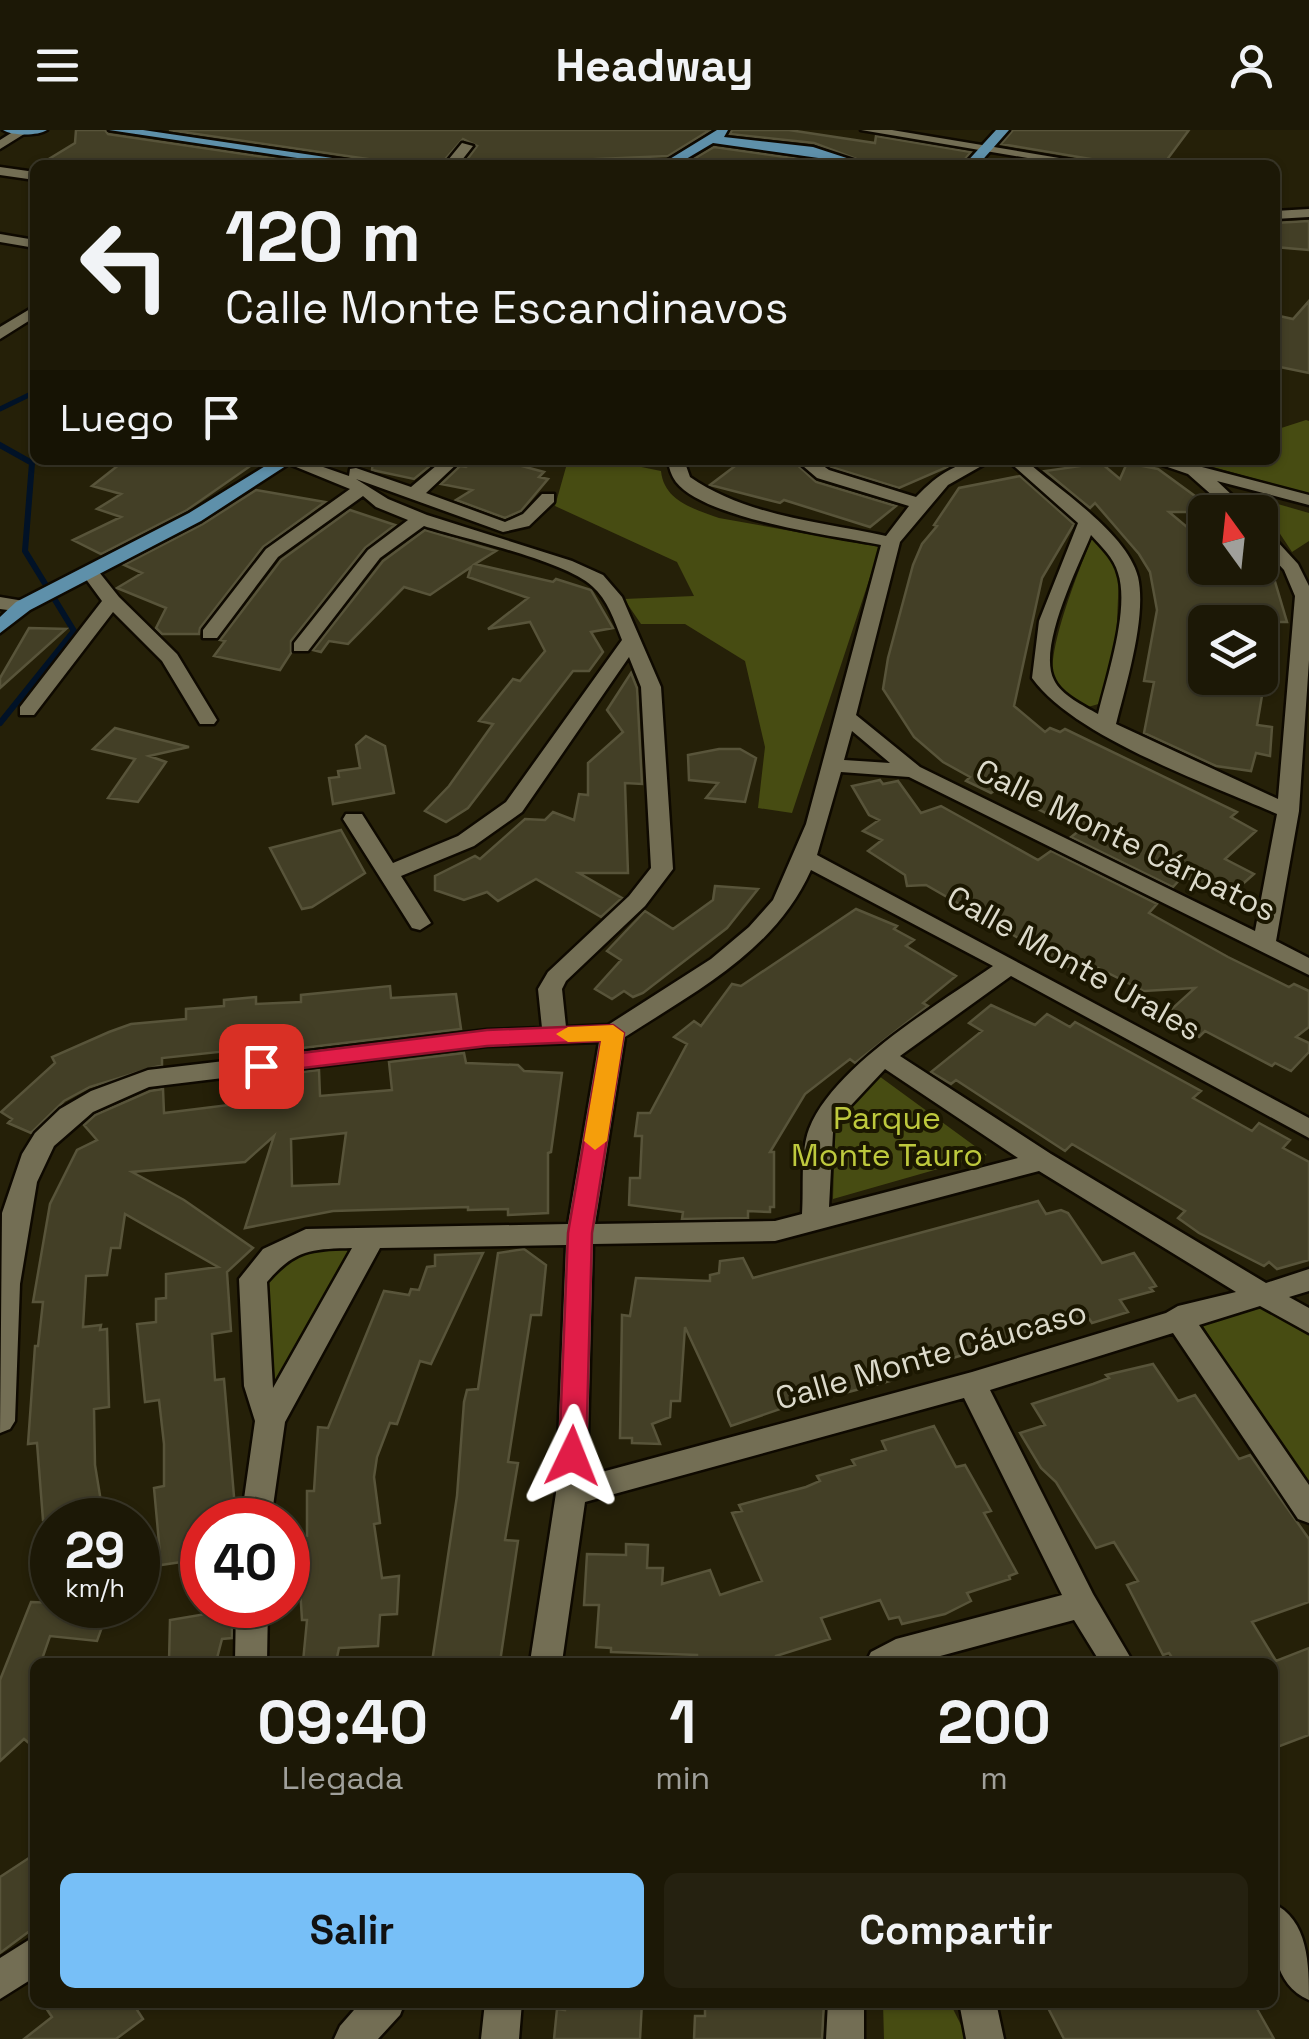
<!DOCTYPE html>
<html lang="es">
<head>
<meta charset="utf-8">
<style>
  body { margin:0; font-family:"Space Grotesk",sans-serif; background:#252110; color:#f1f3f6; height:100vh; display:flex; flex-direction:column; font-size:38px; white-space:nowrap }
  * { box-sizing:border-box; margin:0 }
  p { font-size:32px; color:#a0a09b }
  .icon { flex:none; width:55px; height:55px; fill:none; stroke:currentColor; stroke-width:2; stroke-linecap:round; stroke-linejoin:round }
  .map { position:relative; flex:1; overflow:hidden }
  .panel { position:absolute; left:30px; top:1528px; width:1248px; height:350px; display:flex; flex-direction:column; background:#1c1806; border-radius:15px; box-shadow:0 2px 8px #0004,0 0 0 2px #3a3728 }
  .panel>* { flex:none }
  .guide { position:absolute; left:30px; top:30px; width:1250px; height:305px; border-radius:15px; box-shadow:0 2px 8px #0004,0 0 0 2px #3a3728; background:#1c1806; color:#f1f3f6; overflow:hidden }
  .needle { width:65px; rotate:345deg }
  .tools { position:absolute; left:1188px; top:365px; display:grid; gap:20px }
  .tools a { display:grid; place-items:center; width:90px; height:90px; border-radius:15px; background:#1c1806; box-shadow:0 2px 8px #0004,0 0 0 2px #3a3728; font-size:50px }
  .speed { position:absolute; left:30px; top:1368px; display:flex; gap:20px; font-size:50px; font-weight:700; text-align:center }
  .speed>* { display:grid; place-content:center; width:130px; height:130px; border-radius:50%; background:#1c1806; box-shadow:0 2px 8px #0004,0 0 0 2px #3a3728; line-height:1 }
  .speed small { font-size:25px; font-weight:400 }
  .speed .limit { border:15px solid #d22; background:#fff; color:#111 }
  .pin { position:absolute; display:grid; place-items:center; width:85px; height:85px; color:#fff; margin:-42px; border-radius:20px; box-shadow:0 5px 15px #0006 }
  .me { position:absolute; width:110px; margin:-55px; rotate:2deg; stroke-linejoin:round; filter:drop-shadow(0 0 8px #0008) }
  .turn { display:flex; align-items:center; gap:35px; height:210px; padding:0 30px; font-size:45px }
  .turn .icon { width:130px; height:130px; stroke-width:2.5 }
  .turn b { display:block; font-size:70px; line-height:85px }
  .then { display:flex; align-items:center; height:95px; padding:0 30px; background:#0003; gap:20px; font-size:38px }
  .eta { display:flex; justify-content:space-evenly; align-items:center; height:170px; text-align:center }
  .eta b { font-size:60px; font-weight:700; line-height:70px }
  .button { display:flex; gap:20px; margin-top:auto; padding:20px 30px }
  .button a { flex:1; height:115px; border-radius:15px; background:#77bff7; color:#111; font-size:40px; font-weight:700; line-height:115px; text-align:center }
  .button a+a { background:#252110; color:#f1f3f6 }
  header { display:flex; justify-content:space-between; align-items:center; height:130px; padding:0 30px; background:#1c1806; font-size:45px; font-weight:700 }
  .map>svg:first-child { display:block }
  .green { fill:#474c12 }
  .lines { fill:none; stroke-linecap:round; stroke-linejoin:round }
  .stream-far1 { stroke:#011227; stroke-width:5 }
  .stream { stroke:#011227; stroke-width:6 }
  .building { fill:#433f26; stroke:#58543a; stroke-width:2.5; fill-rule:evenodd }
  .minor-casing { stroke:#0e0900; stroke-width:5 }
  .major-casing { stroke:#0e0900; stroke-width:5 }
  .minor { fill:#736e54; fill-rule:evenodd }
  .major { fill:#5e90aa; fill-rule:evenodd }
  .route { fill:#e11d48; stroke:#92132f; stroke-width:2.5 }
  .slow { fill:#f59e0b }
  .labels { text-anchor:middle; stroke-width:8; stroke-linejoin:round; paint-order:stroke }
  .street-label { font-size:32px; fill:#dcdacb; stroke:#1b1701 }
  .park-label { font-size:32px; fill:#bec93d; stroke:#1b1701 }
</style>
</head>
<body>
<header><svg class="icon" aria-label="menu" viewBox="0 0 24 24"><path d="M4 6h16M4 12h16M4 18h16"/></svg>Headway<svg class="icon" aria-label="person" viewBox="0 0 24 24"><circle cx="12" cy="8" r="4"/><path d="M4 21q1-7 8-7t8 7"/></svg></header>
<div class="map">
<svg width="1309" height="1909" viewBox="0 0 1309 1909">
  <rect width="100%" height="100%" fill="#252008"/>
  <!-- green -->
  <path class="green" d="M1306 290 1309 291V364L1188 330H1275V300Z
    M568 330H607L661 341C664 371 694 379 719 388L880 417 792 683 758 678 765 617 745 531 685 494H641L624 469 694 466 677 432 555 376Z
    M1240 363 1309 383V411L1292 422 1269 387Z
    M1098 409 1119 444 1116 516 1102 573 1088 577 1056 556C1041 532 1080 438 1091 410Z
    M879 946 987 1025 833 1069 835 996Z
    M358 1116 276 1259 266 1170C264 1121 322 1117 358 1116Z
    M1262 1170 1309 1195V1364L1198 1188Z
    M883 1873H950L968 1909H884Z"/>
  <g class="lines">
    <!-- stream-far1 -->
    <path class="stream-far1" d="M0 279 35 262"/>
    <!-- stream -->
    <path class="stream" d="M0 315 32 333 25 421 74 501 0 593"/>
  </g>
  <!-- building -->
  <path class="building" d="M76 0H105L108 4 319 35H39L75 13Z
    M169 0H710L668 26 572 30 578 35H463L477 16 463 9 440 35H384L381 31Z
    M732 0H789L875 13 876 6 971 22 960 35H872L814 13 730 4Z
    M1013 0H1189L1163 35 1112 30 1111 35H1105L1102 31 1001 14Z
    M714 17 841 35H720L692 30Z
    M1309 91V120L1275 117V93Z
    M1309 171V243L1275 236V185L1293 189Z
    M125 330H259L187 380 101 424 73 410 121 387 97 379 121 364 92 356Z
    M373 330H427L435 332 414 349 372 340Z
    M474 330 511 333 544 342 539 347 548 349 521 381 505 388 456 370 472 360 441 354 460 336 466 337Z
    M743 330H792L816 352 896 376 870 397 784 370 780 373 710 355Z
    M821 330H961V331L899 358 831 337Z
    M1101 333 1120 349 1127 333 1158 339 1206 374 1200 375 1210 382H1169L1205 412V438H1266L1273 445 1287 492H1205V548H1265L1257 595 1272 597 1270 626 1256 623 1251 641 1216 636 1144 603 1154 552 1144 551 1157 480 1150 442 1139 424 1095 373 1090 378 1045 341Z
    M1020 346 1074 394 1042 448 1014 576 1045 602 1050 598 1060 602 1065 599 1237 682 1231 687 1256 701 1225 729 1254 744 1228 767 1183 746 1173 757 1071 707 1080 700 997 659 991 663 966 651 970 647 943 632 914 607 883 559 888 528 913 435 922 414 937 396 934 395 959 358Z
    M256 360 325 372 263 417 200 498 199 504H162L156 498 166 478 117 458 142 443 124 435 203 394Z
    M350 380 395 395 365 418 291 511V523L280 540 214 526 225 511 220 510 281 430Z
    M425 400 496 421 475 434 553 452 556 449 591 460 613 498 591 502 603 522 589 541H573L468 678 446 692 425 681 449 656 493 594 479 591 513 549 520 551 545 521 530 492 488 499 528 468 468 447 471 437 430 465 404 457 348 514 329 511 321 522 313 520 383 431Z
    M29 498 66 499 0 558V548Z
    M631 543 637 558 642 654 625 653 628 743H579L622 768 601 787 536 749 498 771 487 762 464 770 435 760V746L475 726 480 729 525 689 545 690 553 682 574 690 579 664 588 665V633L623 602 607 580Z
    M115 598 189 617 149 626 166 632 138 672 108 668 135 629 93 619Z
    M366 606 385 616 394 663 333 674 329 648 339 647 338 641 360 638 356 615Z
    M719 619H740L756 628 745 672 706 668 718 653 689 650 688 625Z
    M880 650 883 654 898 651 921 683 941 676 1038 730 1051 721 1157 774 1149 783 1228 827 1289 857 1294 854 1309 861V897L1296 907 1309 913V922L1291 941 1275 933 1272 936 1205 901 1199 907 1162 888 1195 858 1144 861 1098 838 1086 847 926 755 907 756 905 745 868 721 882 710 863 701 879 690 869 685 852 656Z
    M341 700 365 743 312 777 302 779 270 718Z
    M715 756 758 759 727 798 643 863 633 867 624 861 612 869 595 859 621 830 607 821 645 781 673 799 713 770Z
    M856 779 897 796 894 799 914 810 906 816 956 846 923 873 928 876 855 933 850 929 805 964 770 1022H774V1077H770V1082L748 1081V1088L682 1089 683 1082 629 1075 630 1048H640L642 1006H635L638 983H650L687 914 674 907 694 891 701 896 732 854 741 856Z
    M390 856 391 868 456 864 461 899 228 927 227 921 162 928V935L90 957 64 971 31 1003 8 993 12 989 1 982 55 933 52 927 109 902 131 894 186 889V879L224 876V870L256 867V874L301 872V865Z
    M991 875 1035 895 1047 884 1070 897 1075 892 1201 961 1193 968 1252 1001 1259 993 1290 1010 1283 1018 1309 1032V1130L1277 1139 1269 1132 1264 1136 1199 1103 1178 1088 1185 1081 1072 1014 1065 1021 956 950 951 954 931 942 982 901 969 893Z
    M464 923 466 933 518 935 524 941 562 943 551 1022 548 1023V1083L508 1085V1079L468 1080V1077L333 1081 245 1098 274 1006 245 1032 132 1042 184 1070 253 1118 227 1142 231 1201 212 1204 215 1250 224 1249 236 1390H202V1429L161 1435 154 1358 164 1356V1314L159 1270 145 1272 137 1194 156 1192V1169L166 1168V1144L218 1137 125 1084 120 1118H111L107 1145 86 1146 83 1197 101 1195 100 1200 107 1199 109 1277 94 1279 95 1335 104 1390H43L37 1313 28 1314 35 1216H38L43 1172H33L50 1074 77 1020 97 1010 84 995 95 985 150 961 163 959 164 983 229 975 228 951 319 940 320 966 392 960 389 932ZM346 1003 339 1054 292 1056 291 1009Z
    M1038 1071 1046 1084 1061 1080 1068 1083 1102 1133 1134 1123 1156 1156 1150 1158 1153 1161 1120 1170 1128 1182 1092 1193 1088 1187 953 1228 935 1230 931 1222 886 1236 894 1250 841 1264 838 1259 731 1296 685 1197 680 1271H671L670 1287 652 1294 660 1314 632 1313V1308H620L622 1185 630 1186 636 1148 710 1151V1145L719 1143 720 1131 743 1128 753 1148Z
    M524 1119 546 1135 541 1185H531L508 1332 518 1333 505 1410 518 1411 500 1532H432L457 1366 464 1272 467 1260 478 1259 498 1123Z
    M483 1123 431 1234 420 1231 397 1294 390 1293 377 1327 374 1347 380 1393 374 1394 382 1448 399 1446 397 1484 380 1485 378 1516 339 1518 336 1532H303L307 1490H302L297 1408 307 1406V1361H314L318 1297 328 1298 384 1161 409 1165 411 1159 419 1160 427 1137 435 1136V1125Z
    M1153 1234 1178 1271 1195 1265 1239 1329 1250 1325 1309 1409V1472L1252 1492 1276 1531 1309 1518V1605L1272 1619V1532H1175L1169 1523 1163 1525 1127 1455 1138 1451 1114 1412 1096 1418 1056 1352 1041 1338 1020 1303 1045 1295 1032 1274 1093 1254 1109 1248 1106 1245Z
    M934 1296 956 1337 965 1335 991 1381 984 1383 1017 1443 1009 1446 1010 1449 967 1463 971 1471 945 1484 902 1494 899 1487 889 1489 880 1470 821 1488 830 1509 776 1526V1532H697V1525L611 1522V1518L596 1517 599 1475H584L587 1424 626 1425V1414L648 1415 647 1438H663L662 1454 710 1440 720 1465 762 1451 732 1383 742 1381 739 1375 806 1357 820 1351 817 1346 855 1335 852 1330 886 1320 882 1311Z
    M31 1472 110 1475 97 1511 50 1506 41 1532H35V1618L24 1609 0 1631V1550Z
    M205 1475H232V1508L222 1509 216 1532H169L170 1490 206 1484Z
    M35 1724V1797L0 1823V1747Z
    M42 1872H132L143 1889 116 1909H24L52 1887Z
    M566 1872H642L640 1909H554L557 1879 565 1880Z
    M715 1872H824L822 1909H694L695 1886H705V1874Z
    M1045 1872H1253L1274 1909H1064Z"/>
  <g class="lines">
    <defs>
      <path id="minor" d="M16 0 29 1 0 19V10Z
        M861 0H892L1101 35H1069Z
        M462 13 473 16 458 35H444Z
        M0 37 35 42V50L0 45Z
        M1309 79V87L1275 89V81Z
        M0 104 35 110V118L0 112Z
        M35 176V187L0 209V197Z
        M279 330H303L349 346 350 339 356 338 411 357 443 330H461L426 363 505 392 523 384 542 364H554V372L529 396 503 402 356 349 388 369 427 385 572 431 603 445 622 467 661 557 673 739 645 776 566 851 562 859 566 897 608 895 711 829 749 797 773 770 806 694 881 415C834 406 705 389 676 352 671 345 669 338 668 330H684L690 347C746 386 821 392 886 406L909 376 817 348 796 330H815L829 340 916 367C939 343 959 330 992 330L948 355 900 412 856 585 920 637 1255 801 1277 684C1209 654 1074 607 1032 548L1039 491 1078 393 1007 330H1025C1058 359 1127 403 1138 447 1147 487 1126 554 1116 594L1278 669 1295 466 1284 440 1260 414V398L1266 399 1298 434 1309 456V530L1299 681 1276 811 1309 828V845L909 647 841 642 817 725 1309 988V1008L1011 846 900 926 1051 1024 1266 1153 1309 1139V1161L1289 1167 1309 1178V1203L1260 1176 1199 1195 1309 1355V1393L1298 1389 1173 1203 990 1260 1093 1464 1133 1532H1100L1074 1490 918 1532H866L871 1522 896 1509 1062 1465 964 1268 585 1372 562 1532H530L556 1363 566 1115 380 1118 285 1292 271 1390H241L255 1291 244 1256 239 1149 263 1119 306 1099 568 1094 599 912 487 916 149 957 93 982 54 1016 37 1052 20 1154 15 1291 10 1299 0 1303 2 1083 22 1024 35 1003 60 979 91 961 148 940 487 900 542 898 538 859 548 842 629 766 651 738 641 557 629 527 522 682 474 716 401 746 431 793 420 800 412 798 343 689 346 684H362L393 733 458 706 506 672 622 510C614 490 608 470 592 456 565 431 462 408 424 396L380 428 308 521H294V513L368 420 408 390 376 377 363 366 278 427 217 508H203V500L266 419 350 359ZM1091 405C1101 416 1114 428 1118 443 1130 479 1107 547 1098 584 1084 576 1061 565 1054 550 1037 518 1078 437 1091 405ZM852 601 890 633 844 630ZM811 740 993 836C939 874 833 936 809 999 800 1023 804 1058 802 1084L775 1091 595 1094 625 907C696 861 775 821 811 740ZM885 939 1018 1028 829 1077 833 1002 841 986ZM1039 1041 1236 1162 1178 1176 1166 1183 972 1242 587 1346 593 1114 775 1111ZM352 1118 273 1258 267 1152C295 1119 312 1119 352 1118Z
        M1147 330H1175L1309 365V375L1217 351 1250 382H1231L1188 344Z
        M89 436 95 437 119 467 177 524 217 590 214 594H200L162 531 113 482 34 585H20V577L102 471 80 441Z
        M0 467 30 472 32 476 23 482 0 479Z
        M236 1475H268L267 1532H235Z
        M1272 1773C1309 1789 1309 1836 1309 1870 1271 1854 1272 1808 1272 1773Z
        M35 1806V1847L0 1869V1828Z
        M361 1872H405L400 1885 378 1909H334L340 1896Z
        M485 1872H522L519 1909H481Z
        M828 1872H864V1909H826Z
        M959 1872H996L1004 1909H966Z"/>
      <path id="major" d="M3 0H47C38 6 12 6 3 0Z
        M109 0H143L380 35H344Z
        M717 0H728L724 7 813 17 868 35 713 13 676 35H660Z
        M996 0H1009L978 35H964Z
        M275 330H295L201 391 30 480 0 503V487L16 472 189 383Z"/>
    </defs>
    <!-- minor casing -->
    <use href="#minor" class="minor-casing"/>
    <!-- major casing -->
    <use href="#major" class="major-casing"/>
    <!-- minor -->
    <use href="#minor" class="minor"/>
    <!-- major -->
    <use href="#major" class="major"/>
  </g>
  <!-- route -->
  <path class="route" d="M613 895 624 903 592 1103 586 1326 582 1334 572 1337 563 1334 559 1326 568 1103 601 911 487 916 261 943 250 936 261 928 487 900Z"/>
  <!-- slow -->
  <path class="slow" d="M613 895 624 903 607 1011 595 1020 584 1011 601 911 568 912 556 904 568 897Z"/>
  <g class="labels">
    <!-- street labels -->
    <g class="street-label">
      <text transform="translate(1126 710) rotate(26)" y="11">Calle Monte Cárpatos</text>
      <text transform="translate(1074 833) rotate(29)" y="11">Calle Monte Urales</text>
      <text transform="translate(931 1225) rotate(-16)" y="11">Calle Monte Cáucaso</text>
    </g>
    <!-- park labels -->
    <g class="park-label">
      <text x="887" y="999">Parque<tspan x="887" dy="37">Monte Tauro</tspan></text>
    </g>
  </g>
</svg>
<div class="tools">
<a><svg class="needle" viewBox="-14 -14 28 28"><path d="M0-13l5 13h-10z" fill="#e53935"/><path d="M0 13l5-13h-10z" fill="#a0a09b"/></svg></a>
<a><svg class="icon" aria-label="layers" viewBox="0 0 24 24"><path d="M12 4l9 5-9 5-9-5zM3 14l9 5 9-5"/></svg></a>
</div>
<div class="speed"><div>29<small>km/h</small></div><div class="limit">40</div></div>
<div class="pin" style="left:261px;top:936px;background:#d93025"><svg class="icon" aria-label="arrive" viewBox="0 0 24 24"><path d="M6 21V4h12l-3 4 3 4H6"/></svg></div>
<svg class="me" style="left:572px;top:1326px" viewBox="-20 -20 40 40"><path d="M0-17L14 15 0 8-14 15z" fill="#e11d48" stroke="#fff" stroke-width="4"/></svg>
<div class="guide">
<div class="turn"><svg class="icon" aria-label="left" viewBox="0 0 24 24"><path d="M17 20v-9H6M10 6l-5 5 5 5"/></svg><div><b>120 m</b>Calle Monte Escandinavos</div></div>
<div class="then">Luego<svg class="icon" aria-label="arrive" viewBox="0 0 24 24"><path d="M6 21V4h12l-3 4 3 4H6"/></svg></div>
</div>
<section class="panel">
<div class="eta">
<div><b>09:40</b><p>Llegada</p></div>
<div><b>1</b><p>min</p></div>
<div><b>200</b><p>m</p></div>
</div>
<div class="button"><a>Salir</a><a>Compartir</a></div>
</section>
</div>
</body>
</html>
